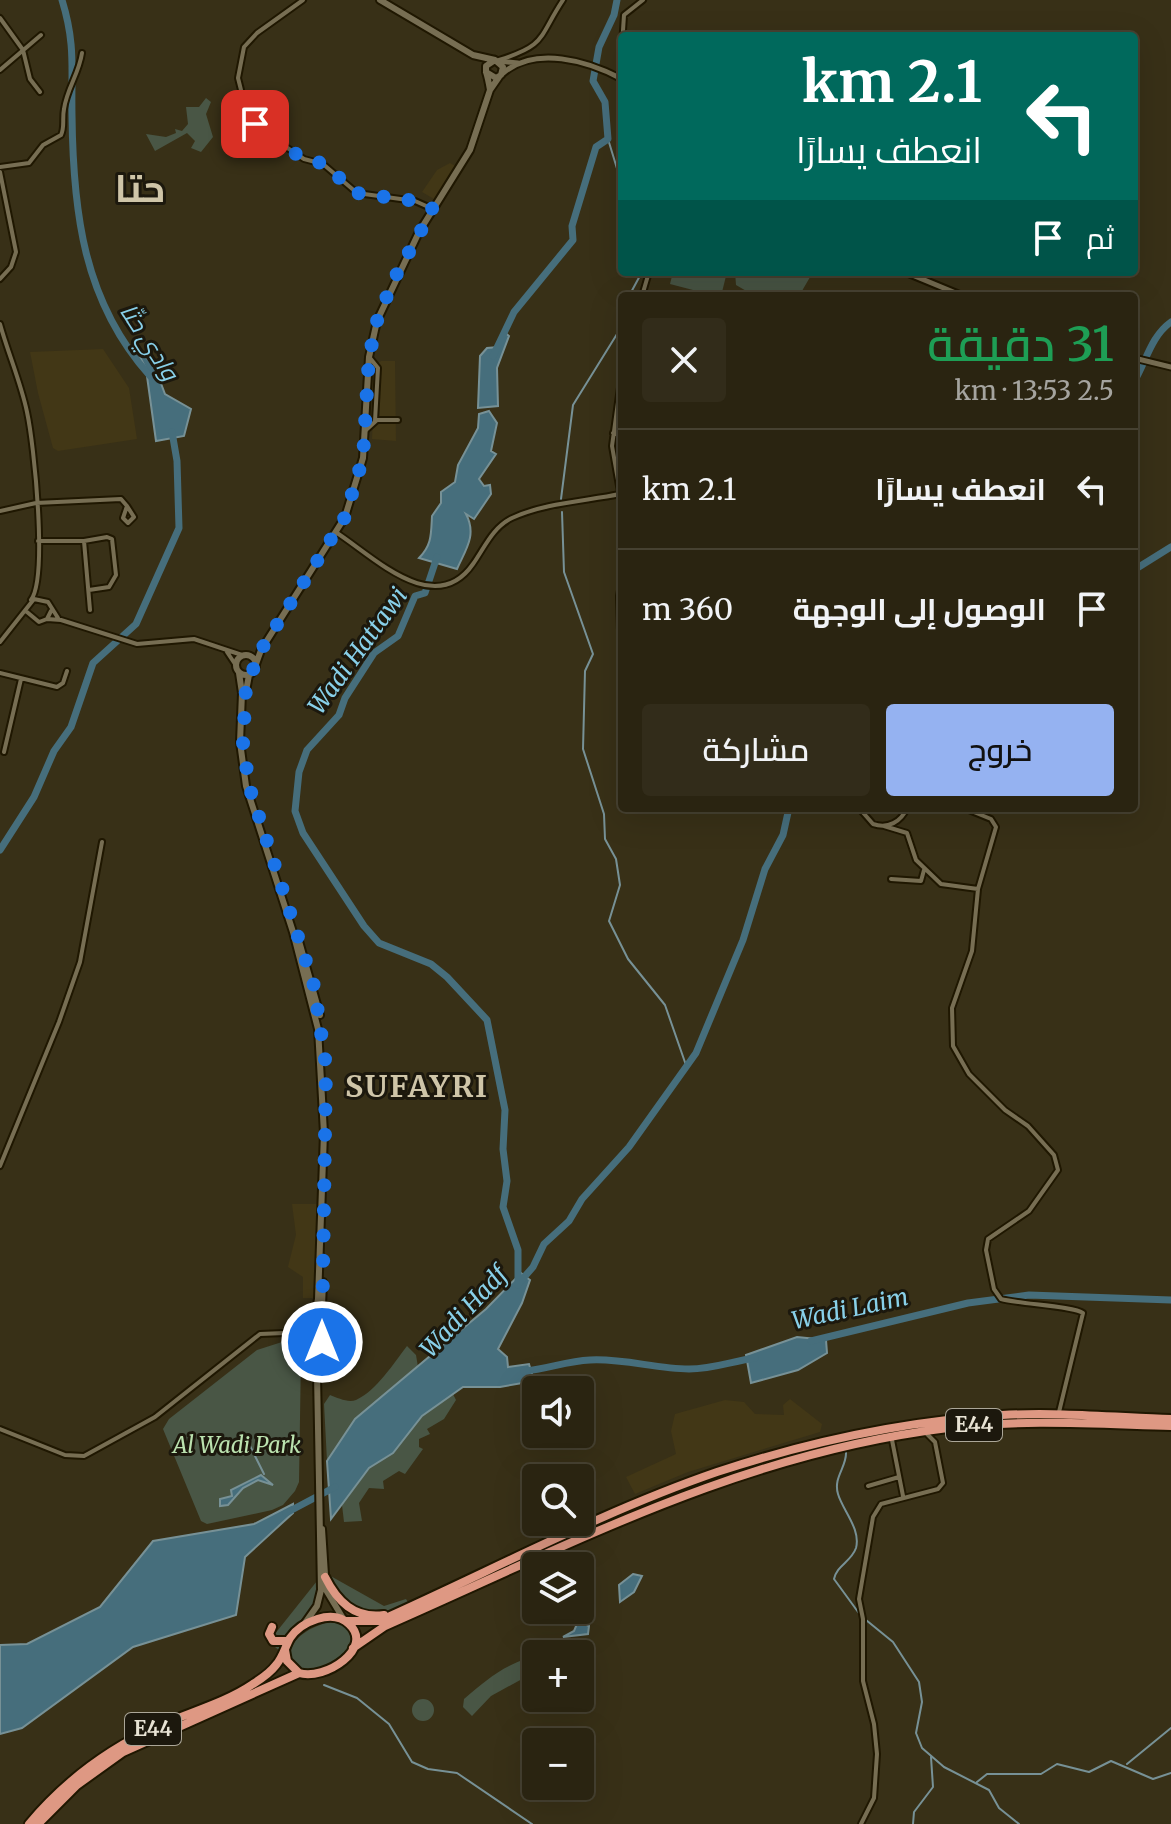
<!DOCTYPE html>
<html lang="ar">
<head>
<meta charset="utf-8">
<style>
  body { margin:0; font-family:Merriweather,Cairo,serif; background:#322c1a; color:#f1f3f6; direction:rtl; height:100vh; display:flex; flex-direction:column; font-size:30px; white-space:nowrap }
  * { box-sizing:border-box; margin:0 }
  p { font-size:26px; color:#a5a49f }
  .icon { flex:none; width:44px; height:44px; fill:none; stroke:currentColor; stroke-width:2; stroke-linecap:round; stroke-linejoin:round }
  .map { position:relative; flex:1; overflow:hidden; direction:ltr }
  .side { position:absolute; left:618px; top:292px; width:520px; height:520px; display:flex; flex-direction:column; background:#2a2411; border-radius:8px; box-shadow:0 8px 32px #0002,0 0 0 2px #464131; direction:rtl }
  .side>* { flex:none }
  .guide { position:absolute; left:618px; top:32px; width:520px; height:244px; border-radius:8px; box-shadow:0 8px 32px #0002,0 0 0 2px #464131; direction:rtl; background:#00695c; color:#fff; overflow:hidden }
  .tools { position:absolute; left:522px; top:1376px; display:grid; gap:16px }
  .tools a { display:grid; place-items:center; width:72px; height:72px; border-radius:8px; background:#2a2411; box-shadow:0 8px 32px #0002,0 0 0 2px #464131; font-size:40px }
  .pin { position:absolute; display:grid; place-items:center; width:68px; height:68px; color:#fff; margin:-34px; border-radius:16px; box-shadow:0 4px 12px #0006 }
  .me { position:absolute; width:88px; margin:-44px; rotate:0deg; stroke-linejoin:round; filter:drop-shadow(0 0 6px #0008) }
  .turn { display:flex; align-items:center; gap:28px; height:168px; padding:0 24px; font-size:36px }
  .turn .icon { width:104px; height:104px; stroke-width:2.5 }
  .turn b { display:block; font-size:56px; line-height:68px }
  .then { display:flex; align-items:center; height:76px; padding:0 24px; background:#0003; gap:16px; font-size:30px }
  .round { display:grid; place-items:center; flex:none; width:84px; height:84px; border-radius:8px; background:#322c1a }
  .overview { display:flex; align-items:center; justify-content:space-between; height:136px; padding:0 24px }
  h1 { font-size:48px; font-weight:600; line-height:60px; color:#1e9e55 }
  .cta { display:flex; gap:16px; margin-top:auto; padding:16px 24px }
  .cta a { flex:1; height:92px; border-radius:8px; background:#95b2f1; color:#111; font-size:32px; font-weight:600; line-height:92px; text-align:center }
  .cta a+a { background:#322c1a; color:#f1f3f6 }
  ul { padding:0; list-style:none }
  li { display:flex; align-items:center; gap:24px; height:120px; padding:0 24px; border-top:2px solid #464131 }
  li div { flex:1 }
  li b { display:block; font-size:30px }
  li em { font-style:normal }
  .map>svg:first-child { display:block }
  .built { fill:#423716 }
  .green { fill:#495645 }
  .water { fill:#466e7c; stroke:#779196; stroke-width:2 }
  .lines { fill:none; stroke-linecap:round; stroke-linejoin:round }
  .stream { stroke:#779196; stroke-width:2 }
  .river { stroke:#466e7c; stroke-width:7 }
  .minor-casing { stroke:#1f1701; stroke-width:8 }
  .tertiary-casing { stroke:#1f1701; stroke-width:9 }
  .secondary-casing { stroke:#1f1701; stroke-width:10 }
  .trunk-casing { stroke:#1f1701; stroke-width:12 }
  .minor { stroke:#776e53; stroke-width:4 }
  .tertiary { stroke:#776e53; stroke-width:5 }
  .secondary { stroke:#776e53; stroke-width:6 }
  .trunk { stroke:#de9883; stroke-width:8 }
  .route { stroke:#1a73e8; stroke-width:14; stroke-dasharray:0 25.2 }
  .labels { text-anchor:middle; stroke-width:6; stroke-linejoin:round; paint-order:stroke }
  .shield { fill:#1c180d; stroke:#aba698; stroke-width:2 }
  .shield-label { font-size:20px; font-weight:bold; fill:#e8e3d4 }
  .park-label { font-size:22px; font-style:italic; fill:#bbe2af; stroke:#1c180d }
  .water-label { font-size:24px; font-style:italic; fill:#88d0e9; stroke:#1c180d }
  .district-label { font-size:30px; font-weight:bold; letter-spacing:2px; fill:#cfc5a8; stroke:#1c180d }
  .town-label { font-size:38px; font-weight:bold; fill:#cfc5a8; stroke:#1c180d }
</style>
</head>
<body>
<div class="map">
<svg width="1171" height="1824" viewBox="0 0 1171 1824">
  <rect width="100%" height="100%" fill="#383017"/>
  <!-- built -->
  <path class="built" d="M450 163 457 167 434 199 422 192 437 170Z
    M103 349 129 388 137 439 58 451 53 448 38 393 30 352Z
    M381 361H395L396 441 372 439 375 366Z
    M292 1204H318L315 1298H303V1277L288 1267 296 1235Z
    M790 1399 822 1424 820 1432 688 1472 635 1494 626 1477 676 1454 671 1431 675 1414 725 1400 744 1402 755 1414 784 1415 783 1405Z"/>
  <!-- green -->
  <path class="green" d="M206 98 211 102 206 114 213 137 201 152 191 148 195 141 187 133 155 151 146 134 166 137 176 133 175 129 182 131 188 124 186 107H199Z
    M673 272H727L721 296H716L670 284Z
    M735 272H813L799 296H755L736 285Z
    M282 1342 293 1344 301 1355 299 1482 295 1491 283 1505 272 1510 207 1524 201 1521 163 1429 169 1419 257 1350Z
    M407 1346 416 1355 418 1367 355 1419 327 1461 324 1404 330 1395C338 1398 348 1403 356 1400 376 1391 394 1363 407 1346Z
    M453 1394 456 1400 444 1419 427 1429 430 1434 419 1439V1447L423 1449 405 1474 399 1471 383 1481 384 1489 369 1488 359 1503 362 1521 344 1522 342 1505 369 1468 393 1453 422 1416Z
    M327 1574 384 1606 406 1599 409 1604 380 1618 357 1620 333 1600Z
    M317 1581 316 1603 280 1651 270 1643 274 1635Z
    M329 1622 343 1623 354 1635 346 1656 317 1672 299 1670 291 1661C287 1638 311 1627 329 1622Z
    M528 1658 533 1673 491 1696 472 1716 463 1707 464 1699C485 1681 501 1667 528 1658Z
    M412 1710a11 11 0 1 1 22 0a11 11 0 1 1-22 0Z"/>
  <!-- water -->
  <path class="water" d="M504 332 509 336 497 368 498 406 478 408 480 356 487 348 499 347Z
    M135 347 154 365 165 394 191 409 184 436 156 441 146 369Z
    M489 411 497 423 491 451 496 454 479 479 484 486 490 485 491 494 474 519 466 514C477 535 466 549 457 569L419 558C432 545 431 534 432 516L441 503V492L455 482 458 465 478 428 479 414Z
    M521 1273 530 1280 522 1303 498 1349 507 1357 508 1367 529 1364 534 1381 500 1387H463L422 1416 393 1453 369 1468 331 1519 327 1461 355 1419 486 1309Z
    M797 1337 826 1340 827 1353 798 1370 751 1383 746 1355Z
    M261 1475 273 1485 258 1480 243 1488 228 1505 220 1506V1499L232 1496 231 1490Z
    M293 1504V1513L245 1557 236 1615 133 1647 22 1728 0 1734V1645L27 1644 100 1607 153 1541 254 1524Z
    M633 1574 642 1576 634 1592 620 1602 619 1585Z
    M578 1610 577 1621 589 1626 588 1634 563 1637 574 1631 577 1624 568 1617Z"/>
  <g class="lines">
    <!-- stream -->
    <path class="stream" d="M608 139 622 185
      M629 296 642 272
      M561 499 573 405 622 326
      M562 512 564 572 593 654 585 671 583 749 604 814 605 839 616 859 620 885 609 921 628 959 665 1005 687 1068
      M249 1444 264 1474
      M846 1452C847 1467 833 1477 838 1494 843 1511 861 1529 856 1548 851 1562 837 1565 834 1579L861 1616
      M866 1620 893 1642 919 1682 922 1702 916 1733 922 1748 944 1767 989 1790 999 1808 1019 1824
      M324 1685 357 1698 389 1724 412 1762 428 1769 457 1773 532 1824
      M1127 1764 1171 1728
      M977 1782 987 1774H1041L1057 1764 1089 1772 1111 1761 1153 1779 1171 1773
      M913 1824 914 1812 933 1787 931 1757"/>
    <!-- river -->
    <path class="river" d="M62 0C76 45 71 70 72 115 73 211 83 301 150 376
      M493 356 514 312 573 240 572 226 596 147 608 139 605 102 593 81 599 47 614 15 617 0
      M1134 382C1146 362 1151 336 1171 322
      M437 557 425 593 415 596 398 636 374 653 345 698 339 715 307 750 299 772 295 811 303 833 364 926 379 943 431 964 447 977 487 1020 505 1110 503 1149 507 1181 503 1207 518 1250V1285
      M1134 570 1171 547
      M0 850 34 797 54 751 71 727 93 663 136 624 179 528 177 461 172 432
      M519 1283 533 1267 544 1244 569 1221 582 1199 629 1147 696 1053 743 940 765 869 783 835 789 808
      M811 1341 968 1303 1029 1295 1171 1300
      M524 1371C548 1369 566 1361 590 1360 623 1358 656 1369 689 1369 713 1369 733 1361 755 1358
      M286 1513 335 1487"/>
    <defs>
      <path id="minor" d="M303 0 257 33 244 47 238 78 247 114 277 141 304 159 323 164 357 193 415 201 433 209
        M0 18 23 50 30 79 40 92
        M622 46 624 15 643 0
        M499 60C547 45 538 38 563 0
        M0 70 41 35
        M0 167 29 163 43 145 61 135C65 127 62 119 64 109 67 88 79 74 82 53
        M0 172 16 252 11 267 0 279
        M642 296 649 272
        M0 324C8 353 21 383 27 412 34 444 48 577 31 600
        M370 358 378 368 375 421
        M622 373 612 446 622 503
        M366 430 377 420H398
        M613 433 622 435
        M127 506 134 517 128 523 123 518Z
        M0 511 36 503 121 499 127 506
        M337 533C374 557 435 619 473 564 485 547 492 528 512 518 544 503 586 501 620 494
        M38 541H84L90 610
        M84 541 107 537 112 539 116 575 109 587 89 590
        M622 579 619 596 622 696
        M27 612 39 622 47 619 51 611
        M47 619 61 620 137 644 194 639 242 655
        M0 642 34 599 48 602 58 618
        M227 652 235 664
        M0 673 57 687 63 683 67 671
        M4 752 21 679
        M859 808 873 824C888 829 901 822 907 808
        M964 808 991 819 996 827 978 889 972 951 952 1008 953 1046 969 1074 1005 1110 1028 1126 1054 1155 1058 1170 1029 1211 988 1239 986 1250 994 1289 1001 1299C1019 1304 1074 1306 1083 1313L1059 1412
        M884 826 907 833 916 860 941 884 978 889
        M891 879 921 881 924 870
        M0 1166 59 1022 80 962 102 842
        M296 1332 309 1341
        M0 1429 65 1455 84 1456 155 1417 260 1334 309 1332
        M892 1440 903 1496
        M868 1486 899 1477
        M861 1824 874 1798 877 1754 874 1724 863 1681V1619L859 1599 873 1517 881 1504 938 1489 943 1483 935 1442 927 1434"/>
      <path id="tertiary" d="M498 61 518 63
        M502 74C535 45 588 61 622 79
        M905 272 963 296
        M1134 358 1171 367"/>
      <path id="secondary" d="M380 0 473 55 495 60
        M486 72 496 78 501 75 503 67 495 60 486 66V72C488 78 489 84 490 90
        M236 665a10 10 0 1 1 20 0a10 10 0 1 1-20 0Z
        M256 664 261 650 345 517 363 458 369 357 377 321 419 232 470 150 490 90 499 77
        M239 673 242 693 240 742 246 786 293 932 318 1029 324 1133 318 1299 312 1329
        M246 691 249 675
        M297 934 320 1015
        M308 1337a8 8 0 1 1 16 0a8 8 0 1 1-16 0Z
        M321 1330 323 1282
        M320 1378V1343
        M322 1529 326 1590 344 1620
        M305 1623 317 1606 321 1590 317 1374 310 1343"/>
      <path id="trunk" d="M325 1577C337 1601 354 1619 384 1615
        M347 1621H379C491 1571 601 1512 717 1472 808 1442 906 1421 1002 1415 1058 1412 1115 1417 1171 1419
        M272 1627 269 1634 273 1641H288
        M353 1648 385 1626C572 1544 742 1453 948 1428 1023 1419 1096 1424 1171 1426
        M29 1824C65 1781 108 1749 159 1726 190 1712 225 1703 253 1684 261 1679 270 1673 276 1665 283 1657 285 1647 290 1638 301 1622 332 1608 349 1624 375 1648 325 1681 299 1673L287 1661 285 1650
        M38 1824 77 1785 123 1752 299 1673"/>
    </defs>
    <!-- minor casing -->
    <use href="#minor" class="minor-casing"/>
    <!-- tertiary casing -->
    <use href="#tertiary" class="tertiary-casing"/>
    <!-- secondary casing -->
    <use href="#secondary" class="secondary-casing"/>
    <!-- trunk casing -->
    <use href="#trunk" class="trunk-casing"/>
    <!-- minor -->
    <use href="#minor" class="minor"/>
    <!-- tertiary -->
    <use href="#tertiary" class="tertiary"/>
    <!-- secondary -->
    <use href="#secondary" class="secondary"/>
    <!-- trunk -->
    <use href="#trunk" class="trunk"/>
  </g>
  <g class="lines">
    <!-- route -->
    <path class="route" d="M255 124 296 154 323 164 357 193 415 201 433 209 393 281 377 321 369 357 363 458 345 517 261 650 246 687 243 743 249 786 314 986 326 1066 322 1342"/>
  </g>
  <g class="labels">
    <!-- shield labels -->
    <g class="shield">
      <rect x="946" y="1409" width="56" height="32" rx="6"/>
      <rect x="125" y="1713" width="56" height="32" rx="6"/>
    </g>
    <g class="shield-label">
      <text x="974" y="1432">E44</text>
      <text x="153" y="1736">E44</text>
    </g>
    <!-- park labels -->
    <g class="park-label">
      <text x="237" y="1453">Al Wadi Park</text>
    </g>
    <!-- water labels -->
    <g class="water-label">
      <text transform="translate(149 342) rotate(57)" y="8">وادي حتّا</text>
      <text transform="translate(358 651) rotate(-54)" y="8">Wadi Hattawi</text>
      <text transform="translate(850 1309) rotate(-12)" y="8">Wadi Laim</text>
      <text transform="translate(464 1312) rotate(-47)" y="8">Wadi Hadf</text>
    </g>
    <!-- district labels -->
    <g class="district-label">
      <text x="417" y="1097">SUFAYRI</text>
    </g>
    <!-- town labels -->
    <g class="town-label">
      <text x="140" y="202">حتا</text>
    </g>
  </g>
</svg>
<div class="tools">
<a><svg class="icon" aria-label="sound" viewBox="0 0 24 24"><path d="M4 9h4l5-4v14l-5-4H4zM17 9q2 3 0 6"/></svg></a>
<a><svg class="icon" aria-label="search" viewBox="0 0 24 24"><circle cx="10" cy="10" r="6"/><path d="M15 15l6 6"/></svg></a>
<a><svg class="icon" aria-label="layers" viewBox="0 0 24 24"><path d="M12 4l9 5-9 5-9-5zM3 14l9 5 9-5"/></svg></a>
<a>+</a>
<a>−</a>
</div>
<div class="pin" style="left:255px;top:124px;background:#d93025"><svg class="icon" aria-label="arrive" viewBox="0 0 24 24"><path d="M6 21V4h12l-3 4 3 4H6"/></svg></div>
<svg class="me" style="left:322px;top:1342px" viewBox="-20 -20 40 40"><circle r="17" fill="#1a73e8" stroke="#fff" stroke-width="3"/><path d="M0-11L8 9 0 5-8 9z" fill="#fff"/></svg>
<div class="guide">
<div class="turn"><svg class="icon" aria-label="left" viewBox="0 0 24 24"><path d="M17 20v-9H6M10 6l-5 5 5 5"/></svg><div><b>2.1 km</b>انعطف يسارًا</div></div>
<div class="then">ثم<svg class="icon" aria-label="arrive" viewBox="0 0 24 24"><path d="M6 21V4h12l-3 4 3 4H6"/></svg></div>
</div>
<section class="side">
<div class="overview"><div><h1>31 دقيقة</h1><p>2.5 km · 13:53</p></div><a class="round"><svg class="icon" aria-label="close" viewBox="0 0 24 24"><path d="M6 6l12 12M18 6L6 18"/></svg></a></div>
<ul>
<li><svg class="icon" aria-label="left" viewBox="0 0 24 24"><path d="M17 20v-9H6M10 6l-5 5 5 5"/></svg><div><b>انعطف يسارًا</b></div><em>2.1 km</em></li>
<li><svg class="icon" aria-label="arrive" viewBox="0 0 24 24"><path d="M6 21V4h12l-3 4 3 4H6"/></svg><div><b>الوصول إلى الوجهة</b></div><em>360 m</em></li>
</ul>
<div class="cta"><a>خروج</a><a>مشاركة</a></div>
</section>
</div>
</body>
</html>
